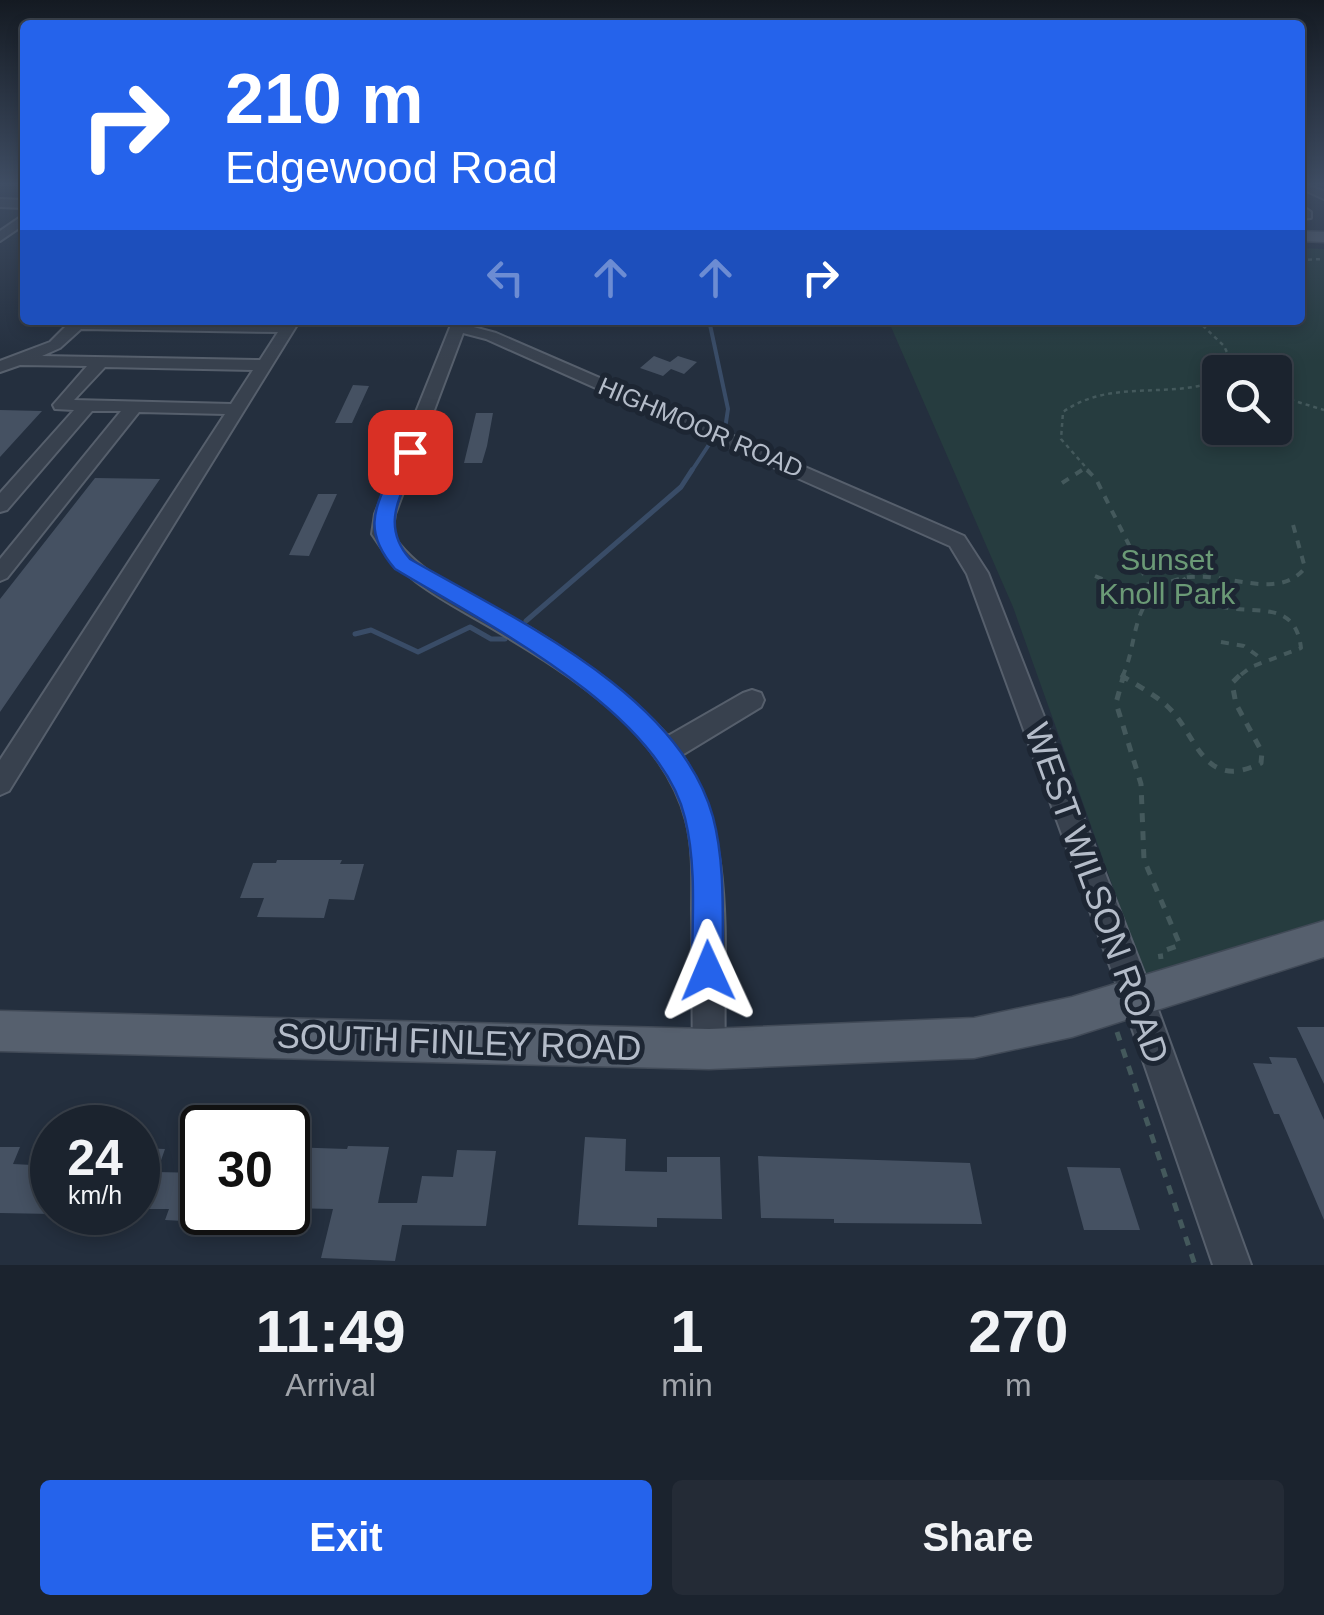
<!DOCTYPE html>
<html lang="en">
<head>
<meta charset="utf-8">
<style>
  body { margin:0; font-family:Helvetica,sans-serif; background:#242b36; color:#f1f3f6; height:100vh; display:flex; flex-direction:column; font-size:38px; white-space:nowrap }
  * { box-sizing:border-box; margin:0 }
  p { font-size:32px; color:#a0a4aa }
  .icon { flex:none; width:55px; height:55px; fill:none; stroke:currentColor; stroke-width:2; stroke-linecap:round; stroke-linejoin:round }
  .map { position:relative; height:1265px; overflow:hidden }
  .drawer { display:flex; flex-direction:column; background:#1b232e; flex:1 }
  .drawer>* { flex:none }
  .guide { position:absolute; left:20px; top:20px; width:1285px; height:305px; border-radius:10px; box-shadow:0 5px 15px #0003,0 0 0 2px #39404a; background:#2563eb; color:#fff; overflow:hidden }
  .tools { position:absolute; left:1202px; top:355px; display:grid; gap:20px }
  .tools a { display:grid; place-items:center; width:90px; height:90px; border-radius:10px; background:#1b232e; box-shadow:0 5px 15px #0003,0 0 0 2px #39404a; font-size:50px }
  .speed { position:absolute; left:30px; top:1105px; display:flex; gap:20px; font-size:50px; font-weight:700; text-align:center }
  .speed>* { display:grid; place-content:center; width:130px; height:130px; border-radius:50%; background:#1b232e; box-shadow:0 5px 15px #0003,0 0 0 2px #39404a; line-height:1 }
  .speed small { font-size:25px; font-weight:400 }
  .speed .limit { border:5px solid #111; border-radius:15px; background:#fff; color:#111 }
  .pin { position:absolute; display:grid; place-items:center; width:85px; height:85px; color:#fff; margin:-42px; border-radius:20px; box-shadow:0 5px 15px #0006 }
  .me { position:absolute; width:110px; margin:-55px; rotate:359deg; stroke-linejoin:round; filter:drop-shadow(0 0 8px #0008) }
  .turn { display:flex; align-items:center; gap:35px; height:210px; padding:0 40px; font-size:45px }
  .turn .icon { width:130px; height:130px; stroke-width:2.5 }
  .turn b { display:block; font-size:70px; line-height:85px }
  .lanes { display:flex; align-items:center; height:95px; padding:0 40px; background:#0003; justify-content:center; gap:50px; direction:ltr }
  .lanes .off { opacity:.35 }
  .eta { display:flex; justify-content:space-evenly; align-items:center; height:170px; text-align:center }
  .eta b { font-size:60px; font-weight:700; line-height:70px }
  .button { display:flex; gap:20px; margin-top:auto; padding:20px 40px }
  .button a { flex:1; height:115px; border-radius:10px; background:#2563eb; color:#fff; font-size:40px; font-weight:700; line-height:115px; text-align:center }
  .button a+a { background:#242b36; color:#f1f3f6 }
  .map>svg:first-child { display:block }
  .green { fill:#263c3f; fill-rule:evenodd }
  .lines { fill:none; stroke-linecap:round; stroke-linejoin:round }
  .stream-far1 { stroke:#394c67; stroke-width:4 }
  .stream { stroke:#394c67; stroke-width:5 }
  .building { fill:#455162 }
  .minor-casing { stroke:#565f6c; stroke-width:4 }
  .major-casing { stroke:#414a57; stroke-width:3 }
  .path-far2 { stroke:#44595c; stroke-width:2.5; stroke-dasharray:4 4; stroke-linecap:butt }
  .path-far1 { stroke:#44595c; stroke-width:4; stroke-dasharray:8 8; stroke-linecap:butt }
  .path { stroke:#44595c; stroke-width:5; stroke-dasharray:9 9; stroke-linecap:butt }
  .minor { fill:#38414e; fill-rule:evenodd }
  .major { fill:#56606e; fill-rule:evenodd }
  .route { fill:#2563eb; stroke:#184099; stroke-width:2.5 }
  .labels { text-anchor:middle; stroke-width:10; stroke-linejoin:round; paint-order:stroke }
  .far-street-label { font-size:25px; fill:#b4bcc9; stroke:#1d2633 }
  .park-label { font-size:30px; fill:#6b9a76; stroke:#1d2633 }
  .near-street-label { font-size:35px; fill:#b4bcc9; stroke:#1d2633 }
</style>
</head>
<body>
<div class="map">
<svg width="1324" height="1265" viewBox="0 0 1324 1265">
  <rect width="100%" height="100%" fill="#242f3e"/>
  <!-- green -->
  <path class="green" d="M1300 248 1324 249V921L1145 977 1013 607 888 320H1300ZM1220 372H1275V428H1220Z"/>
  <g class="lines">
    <!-- stream-far1 -->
    <path class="stream-far1" d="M709 320 728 409 725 429
      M691 472 712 440"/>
    <!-- stream -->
    <path class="stream" d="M526 621 681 487 692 470
      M355 634 371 630 418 652 470 627 491 639H505"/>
  </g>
  <!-- building -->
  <path class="building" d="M654 356 670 362 678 356 697 362 684 374 671 369 663 376 640 368Z
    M353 385 369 386 352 423H335Z
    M0 410 42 411 0 457Z
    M476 413H493L487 446 482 463H464Z
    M95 478 160 479 0 712V599Z
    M318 494H337L309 556 289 555Z
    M277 860H342L340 864H364L354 900 329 899 324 918 257 917 264 898H240L253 863H276Z
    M1297 1027H1324V1084Z
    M1269 1057 1296 1058 1324 1120V1220L1279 1114H1274L1253 1063 1272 1064Z
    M585 1137 626 1139 625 1171 667 1172V1157H720L722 1219 657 1218V1227L578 1225Z
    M348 1146 389 1147 378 1203H417L422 1176 453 1177 457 1150 496 1151 486 1226 402 1225 395 1261 321 1258 333 1209 288 1208V1147L347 1149Z
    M0 1147H20L13 1164 52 1166V1214L0 1213Z
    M138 1148 165 1149 157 1172 202 1173V1222L165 1220 169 1209H138Z
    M758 1156 970 1163 982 1224 834 1223V1219L761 1218Z
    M1067 1167 1120 1168 1140 1230H1084Z"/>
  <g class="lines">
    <defs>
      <path id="minor" d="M1300 183 1324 191V199L1300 188Z
        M0 199 25 200V208L0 207Z
        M1300 205 1311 212V218L1300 219Z
        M25 214V224L0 241V231Z
        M72 320 283 323 286 320H300L9 791 0 795V760L225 414 139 412 7 578 0 581V559L121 411H92L7 510 0 512V493L74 410 55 409 53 405 87 366 20 365 0 372V361L50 342ZM81 329 278 332 260 360 42 356 60 348ZM105 367 253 370 231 404 74 400Z
        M453 320H467L466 325 496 333 964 536 988 573 1153 996 1251 1265H1213L1121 996 967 574 950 546 486 339 463 333 395 514 392 534C422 580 484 601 530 628 581 659 628 692 668 736L743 693 752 690 761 693 764 700 761 707 682 755C738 839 722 952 725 1049L721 1061 709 1065 697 1061 693 1049C692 1003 693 957 692 911 692 881 694 850 686 820 663 732 571 675 497 631 450 603 401 582 372 534L375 514Z"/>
      <path id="major" d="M1300 231 1324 232V242L1300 241Z
        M1324 921V957L1072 1037 974 1058 709 1069 0 1051V1011L709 1029 974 1018 1072 997Z"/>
    </defs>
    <!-- minor casing -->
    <use href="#minor" class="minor-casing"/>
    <!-- major casing -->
    <use href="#major" class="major-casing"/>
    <!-- path-far2 -->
    <path class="path-far2" d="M1300 260 1324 259
      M1197 320 1224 346 1232 363 1227 372
      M1232 363 1241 372
      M1275 395 1324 410
      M1078 472 1085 468
      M1090 472 1061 439 1063 412C1111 378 1167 400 1220 380"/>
    <!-- path-far1 -->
    <path class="path-far1" d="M1087 470 1096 479 1154 595
      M1062 483 1082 470
      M1095 576 1128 590 1152 594
      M1183 578C1192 588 1200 599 1213 604 1248 618 1295 595 1301 648L1251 667 1238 677
      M1221 642 1244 646 1262 659
      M1122 677C1135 652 1132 618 1151 596 1195 547 1269 612 1305 568L1292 521"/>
    <!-- path -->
    <path class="path" d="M1124 674 1116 703 1141 784 1144 860 1180 945 1160 952 1161 959
      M1121 675C1136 685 1154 694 1167 706 1197 733 1202 793 1261 763L1262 752 1236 704 1232 683 1241 674
      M1117 1032 1195 1265"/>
    <!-- minor -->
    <use href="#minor" class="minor"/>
    <!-- major -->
    <use href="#major" class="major"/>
  </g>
  <!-- sky -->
  <linearGradient id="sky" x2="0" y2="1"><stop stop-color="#141a22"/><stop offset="0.51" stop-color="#3f4d63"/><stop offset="1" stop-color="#3f4d63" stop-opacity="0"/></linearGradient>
  <rect width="1324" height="361" fill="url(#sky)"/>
  <!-- route -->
  <path class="route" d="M410 446 419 452C404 491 378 523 410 559 512 618 679 693 713 817 726 866 722 921 723 971L719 982 708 986 697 982 692 971C692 921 697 867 685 818 660 711 483 622 395 569 356 524 381 501 400 452Z"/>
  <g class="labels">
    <!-- far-street labels -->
    <g class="far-street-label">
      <text transform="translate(701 427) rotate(23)" y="9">HIGHMOOR ROAD</text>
    </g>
    <!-- park labels -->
    <g class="park-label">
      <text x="1167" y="570">Sunset<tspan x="1167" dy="34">Knoll Park</tspan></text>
    </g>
    <!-- near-street labels -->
    <g class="near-street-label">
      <text transform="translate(1097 893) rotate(70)" y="12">WEST WILSON ROAD</text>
      <text transform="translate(459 1042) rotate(2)" y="12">SOUTH FINLEY ROAD</text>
    </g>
  </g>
</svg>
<div class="tools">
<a><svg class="icon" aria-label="search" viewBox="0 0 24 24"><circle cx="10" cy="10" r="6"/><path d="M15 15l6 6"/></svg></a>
</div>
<div class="speed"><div>24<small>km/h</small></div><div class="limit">30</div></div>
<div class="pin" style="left:410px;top:452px;background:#d93025"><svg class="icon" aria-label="arrive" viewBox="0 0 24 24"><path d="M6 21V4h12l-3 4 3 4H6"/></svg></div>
<svg class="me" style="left:708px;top:971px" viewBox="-20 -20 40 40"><path d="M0-17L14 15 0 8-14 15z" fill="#2563eb" stroke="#fff" stroke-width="4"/></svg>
<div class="guide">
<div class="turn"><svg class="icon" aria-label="right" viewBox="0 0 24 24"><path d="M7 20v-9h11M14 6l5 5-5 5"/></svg><div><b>210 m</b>Edgewood Road</div></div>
<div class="lanes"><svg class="icon off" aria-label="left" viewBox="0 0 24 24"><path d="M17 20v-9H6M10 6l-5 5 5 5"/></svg><svg class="icon off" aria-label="ahead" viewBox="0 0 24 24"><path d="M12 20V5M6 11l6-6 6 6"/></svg><svg class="icon off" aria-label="ahead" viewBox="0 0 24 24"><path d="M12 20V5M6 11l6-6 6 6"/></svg><svg class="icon" aria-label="right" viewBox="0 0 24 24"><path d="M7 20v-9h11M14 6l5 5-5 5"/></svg></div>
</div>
</div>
<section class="drawer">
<div class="eta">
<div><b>11:49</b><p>Arrival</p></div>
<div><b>1</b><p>min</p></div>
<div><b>270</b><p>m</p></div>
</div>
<div class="button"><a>Exit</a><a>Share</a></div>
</section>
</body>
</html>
